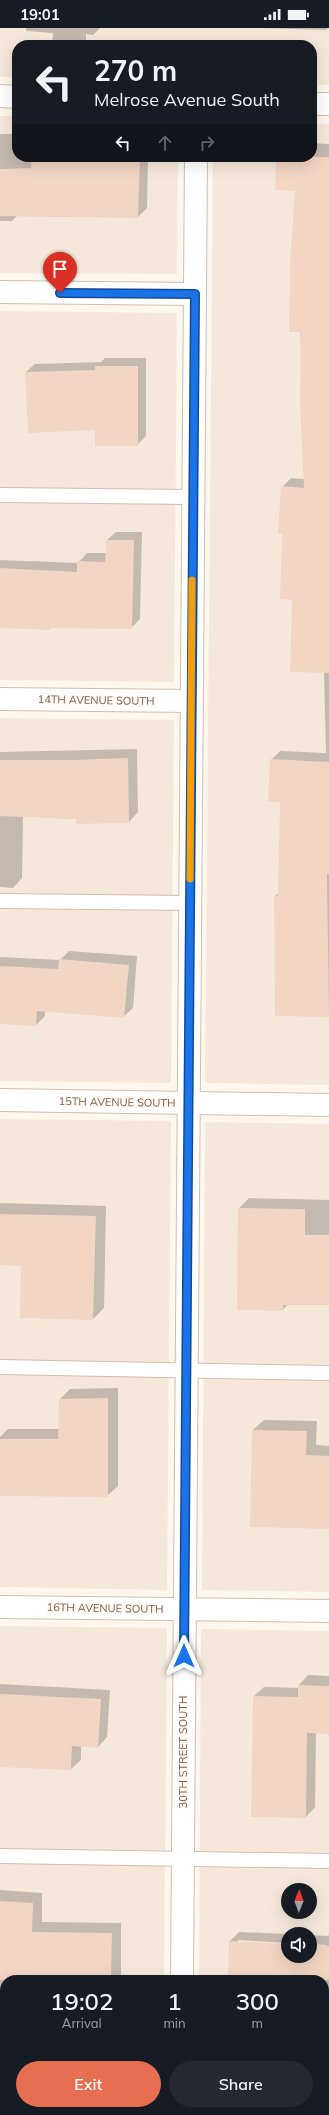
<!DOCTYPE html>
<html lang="en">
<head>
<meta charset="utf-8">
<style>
  body { margin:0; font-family:Mulish,sans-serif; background:#242831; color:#f1f3f6; height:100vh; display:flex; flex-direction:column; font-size:15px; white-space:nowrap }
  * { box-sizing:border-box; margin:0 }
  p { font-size:13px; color:#9ea1a6 }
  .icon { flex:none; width:22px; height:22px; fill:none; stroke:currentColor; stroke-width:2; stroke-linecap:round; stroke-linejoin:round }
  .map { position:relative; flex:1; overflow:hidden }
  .drawer { position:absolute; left:0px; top:1947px; width:329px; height:140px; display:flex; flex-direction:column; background:#171b24; border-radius:16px 16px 0 0; box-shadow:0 4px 16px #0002 }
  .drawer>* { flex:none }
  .top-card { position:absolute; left:12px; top:12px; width:305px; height:122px; border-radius:16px; box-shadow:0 4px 16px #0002; background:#171b24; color:#f1f3f6; overflow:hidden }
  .needle { width:26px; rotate:1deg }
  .controls { position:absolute; left:281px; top:1855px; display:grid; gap:8px }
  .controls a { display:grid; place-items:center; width:36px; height:36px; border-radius:50%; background:#171b24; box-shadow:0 4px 16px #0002; font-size:20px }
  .pin { position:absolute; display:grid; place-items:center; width:34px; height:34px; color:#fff; margin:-41px -17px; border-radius:50% 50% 50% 0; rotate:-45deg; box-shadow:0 0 4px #0007 }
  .pin .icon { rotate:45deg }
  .me { position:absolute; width:44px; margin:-22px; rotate:0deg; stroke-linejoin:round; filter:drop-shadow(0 0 3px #0008) }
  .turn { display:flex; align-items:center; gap:14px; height:84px; padding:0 16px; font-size:18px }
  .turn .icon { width:52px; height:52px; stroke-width:2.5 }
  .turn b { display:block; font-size:28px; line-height:34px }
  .lanes { display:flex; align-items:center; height:38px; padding:0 16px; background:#0003; justify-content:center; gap:20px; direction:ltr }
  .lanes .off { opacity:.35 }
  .eta { display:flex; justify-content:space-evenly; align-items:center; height:68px; text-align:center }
  .eta b { font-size:24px; font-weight:600; line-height:28px }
  .button { display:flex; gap:8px; margin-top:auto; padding:8px 16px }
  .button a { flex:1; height:46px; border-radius:24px; background:#e76f51; color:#fff; font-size:16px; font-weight:600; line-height:46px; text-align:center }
  .button a+a { background:#242831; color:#f1f3f6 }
  .status { display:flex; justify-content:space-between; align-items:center; height:28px; padding:0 20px; background:#171b24; direction:ltr }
  .status svg { height:11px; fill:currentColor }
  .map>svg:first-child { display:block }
  .residential { fill:#f5e8da; fill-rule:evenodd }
  .shadow { fill:#0003 }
  .building { fill:#f3d5c3 }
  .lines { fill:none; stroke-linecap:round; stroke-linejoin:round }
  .service-casing { stroke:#d1beb0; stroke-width:16 }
  .minor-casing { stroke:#d1beb0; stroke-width:24 }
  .tertiary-casing { stroke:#d1beb0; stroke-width:24 }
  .service { stroke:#fff; stroke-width:14 }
  .minor { stroke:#fff; stroke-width:22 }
  .tertiary { stroke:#fff; stroke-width:22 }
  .route-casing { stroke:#114b97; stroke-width:10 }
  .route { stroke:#1a73e8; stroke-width:7 }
  .slow { stroke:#f59e0b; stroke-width:7 }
  .labels { text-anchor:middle; stroke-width:4; stroke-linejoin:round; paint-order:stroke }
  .street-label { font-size:11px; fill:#7a5c4d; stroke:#fffaf3 }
</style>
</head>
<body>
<div class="status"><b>19:01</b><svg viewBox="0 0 49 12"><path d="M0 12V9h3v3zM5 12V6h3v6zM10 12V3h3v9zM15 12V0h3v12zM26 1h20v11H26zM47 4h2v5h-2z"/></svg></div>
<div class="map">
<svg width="329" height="2087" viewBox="0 0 329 2087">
  <rect width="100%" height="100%" fill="#fdf6ec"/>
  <!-- residential -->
  <path class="residential" d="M0 0H329V57H312V17H17V49H0Z
    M0 88H17V129H178L177 246 0 245Z
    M312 95 329 96V1057L205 1055 213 129H312Z
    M0 283 177 285 174 654 0 652Z
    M0 690 174 692 171 1055 0 1053Z
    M0 1091 171 1093 167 1562 0 1559Z
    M205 1094 329 1096V1564L202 1562Z
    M0 1598 167 1600 164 1952H5V2037H0Z
    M201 1601 329 1603V2042H324V1952H199ZM288 1862H310V1884H288ZM288 1906H310V1928H288Z
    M0 2076H5V2082H164V2087H0Z
    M324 2081H329V2087H198V2082Z"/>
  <!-- shadow -->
  <path class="shadow" d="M26 0H100L93 7 86 6V17H52L53 5 26 3Z
    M260 0H328L326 2Z
    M0 106H17V129H148L147 180 138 189 17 188 12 193H0Z
    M312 115 329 116V988L276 987 275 868 279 865 281 773 271 732 280 723 326 725 324 644 293 571 282 459 291 450 305 451 296 162 277 129H312Z
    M105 330H146V408L137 417 96 401 26 344 35 336 101 334Z
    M116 504H142L140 591 131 600 0 599V532L78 535 87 525H107V512Z
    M137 721 138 784 129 794 23 788 22 850 13 860 0 859V724Z
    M69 923 137 928 133 980 124 988 45 983V988L36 997 0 995V929L60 932Z
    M249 1170 329 1172V1276H289L282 1282 239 1180Z
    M0 1175 106 1178 104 1280 93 1291 21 1289 22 1237 0 1236Z
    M118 1360V1458L107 1468 0 1467V1409L8 1401H59L60 1371 70 1361Z
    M264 1392 317 1393 316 1417 329 1418V1500L253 1402Z
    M308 1647 329 1648V1705L316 1704 315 1779 306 1789 254 1668 264 1659 299 1660V1657Z
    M0 1656 110 1662 107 1709 98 1719 81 1718V1732L71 1741 0 1738Z
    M0 1862 42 1865V1894L121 1895V1952H5V1994H0Z
    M239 1904 288 1906V1915L238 1912V1914L288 1917V1928H310V1918L326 1919V1917L310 1916V1907L327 1908 329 1907V1981H324V1952H229L230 1913Z
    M26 2083 111 2087H22Z"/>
  <!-- building -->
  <path class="building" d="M32 129H140L138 190 0 188V141L31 140Z
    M276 129H329V645L290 644 292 572 280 571 282 506H278L281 458 304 460 300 373 301 304H289L290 234 295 163 275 162Z
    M95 338H138V418H95V402L28 405 25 344 95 342Z
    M106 512H134L132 601 50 600V602L0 600V540L77 544V533L105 534Z
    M128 730 129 795 76 796V791L0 788V732H75Z
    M270 731 329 734V846H327L329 989 275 988 274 868H278L280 774H268Z
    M59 931 129 937 124 990 37 983 36 998 0 996V938L58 941Z
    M238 1180 305 1181V1207H329V1277H283V1283L237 1282Z
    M0 1186 96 1188 93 1292 20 1290 21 1238 0 1237Z
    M108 1370V1469L0 1468V1411H58L59 1371Z
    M252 1402 307 1403 306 1427 329 1428V1501L250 1499Z
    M298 1657 329 1658V1706L307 1705 306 1790 251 1789 253 1668 298 1669Z
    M0 1666 101 1671 98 1720 72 1718 71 1742 0 1739Z
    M0 1873 33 1875 32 1904 112 1905 111 1952H0Z
    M229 1913 288 1916V1928H310V1917L329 1918V1952H228Z"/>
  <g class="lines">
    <defs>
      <path id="service" d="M0 467 193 469
        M0 873 190 875
        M0 1339 329 1345
        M0 1828 329 1833"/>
      <path id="minor" d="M0 68 17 69
        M312 76H329
        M0 264 195 266
        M0 671 192 673
        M0 1579 329 1583
        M182 1952 196 129
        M0 2056H5
        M324 2061H329
        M180 2087V2082"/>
      <path id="tertiary" d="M0 1072 329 1077"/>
    </defs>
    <!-- service casing -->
    <use href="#service" class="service-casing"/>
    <!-- minor casing -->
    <use href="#minor" class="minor-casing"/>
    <!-- tertiary casing -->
    <use href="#tertiary" class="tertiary-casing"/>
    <!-- service -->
    <use href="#service" class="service"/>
    <!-- minor -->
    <use href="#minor" class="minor"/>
    <!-- tertiary -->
    <use href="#tertiary" class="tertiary"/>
  </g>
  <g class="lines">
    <defs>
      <path id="route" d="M60 265 195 266 184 1628"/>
    </defs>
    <!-- route casing -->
    <use href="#route" class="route-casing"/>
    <!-- route -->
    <use href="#route" class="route"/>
    <!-- slow -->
    <path class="slow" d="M190 851 192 552"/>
  </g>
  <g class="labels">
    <!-- street labels -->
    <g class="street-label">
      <text transform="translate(96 672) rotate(1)" y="4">14TH AVENUE SOUTH</text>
      <text transform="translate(117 1074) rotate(1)" y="4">15TH AVENUE SOUTH</text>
      <text transform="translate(105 1580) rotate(1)" y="4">16TH AVENUE SOUTH</text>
      <text transform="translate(183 1724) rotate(-90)" y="4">30TH STREET SOUTH</text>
    </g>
  </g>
</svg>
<div class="controls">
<a><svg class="needle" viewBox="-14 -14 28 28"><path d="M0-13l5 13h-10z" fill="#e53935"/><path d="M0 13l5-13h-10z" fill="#9ea1a6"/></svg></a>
<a><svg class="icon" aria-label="sound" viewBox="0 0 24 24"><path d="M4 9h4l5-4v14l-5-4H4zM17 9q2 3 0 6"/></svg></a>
</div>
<div class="pin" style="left:60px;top:265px;background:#d93025"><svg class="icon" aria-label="arrive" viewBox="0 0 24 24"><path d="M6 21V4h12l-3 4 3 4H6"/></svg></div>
<svg class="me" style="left:184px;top:1628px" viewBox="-20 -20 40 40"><path d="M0-17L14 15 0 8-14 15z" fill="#1a73e8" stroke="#fff" stroke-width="4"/></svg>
<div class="top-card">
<div class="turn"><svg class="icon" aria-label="left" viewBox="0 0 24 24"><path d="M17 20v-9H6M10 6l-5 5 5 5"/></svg><div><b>270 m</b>Melrose Avenue South</div></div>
<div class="lanes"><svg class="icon" aria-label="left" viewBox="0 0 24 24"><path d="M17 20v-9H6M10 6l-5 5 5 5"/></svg><svg class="icon off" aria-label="ahead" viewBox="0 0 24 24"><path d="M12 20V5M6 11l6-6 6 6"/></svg><svg class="icon off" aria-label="right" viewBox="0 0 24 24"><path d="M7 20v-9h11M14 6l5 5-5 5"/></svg></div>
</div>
<section class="drawer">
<div class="eta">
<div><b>19:02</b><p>Arrival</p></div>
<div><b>1</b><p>min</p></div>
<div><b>300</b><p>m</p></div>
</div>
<div class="button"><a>Exit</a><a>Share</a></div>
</section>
</div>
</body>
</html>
